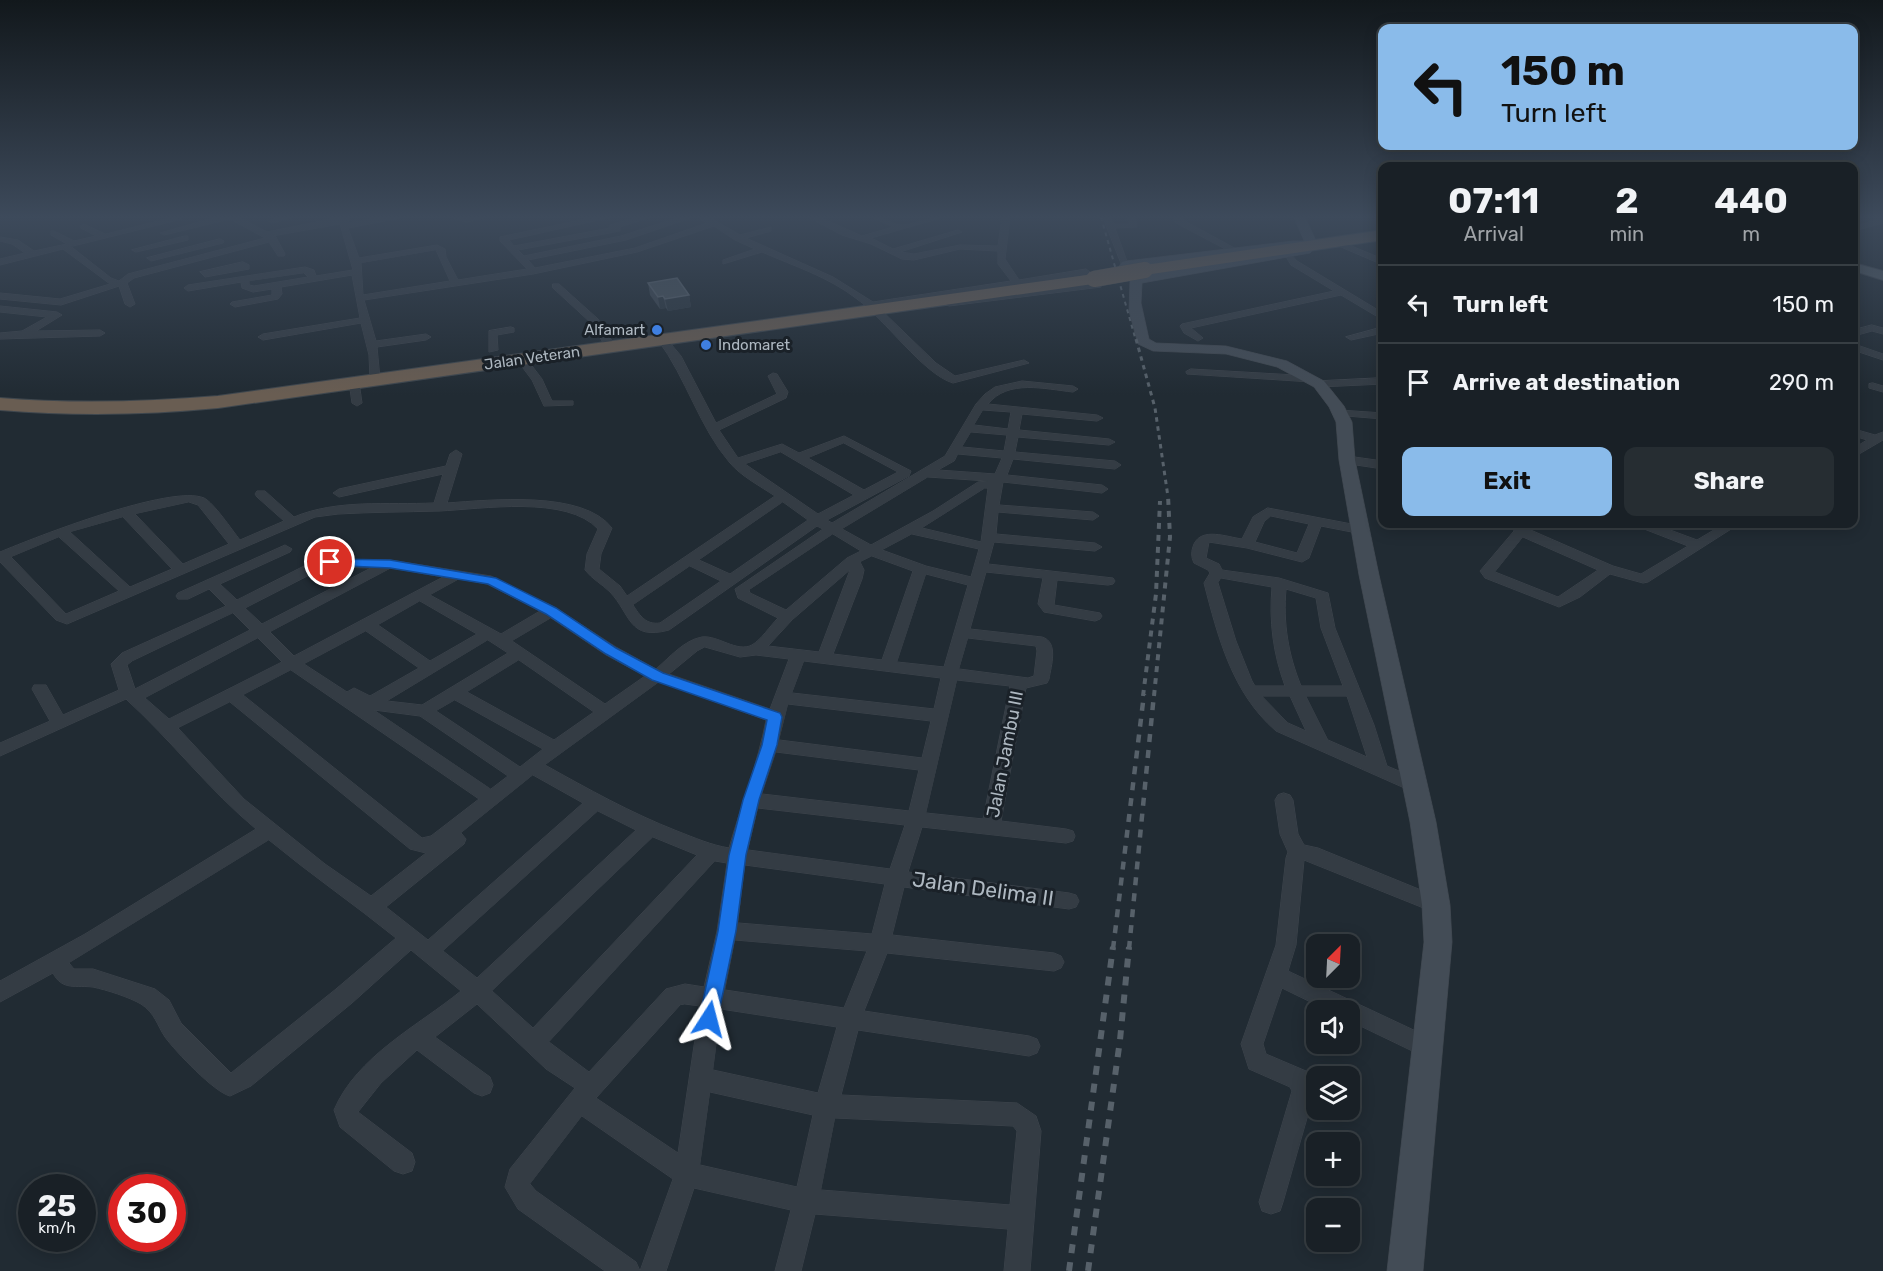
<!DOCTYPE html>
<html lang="en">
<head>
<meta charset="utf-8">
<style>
  body { margin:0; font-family:Rubik,sans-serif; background:#262d32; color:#f1f3f6; height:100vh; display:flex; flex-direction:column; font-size:22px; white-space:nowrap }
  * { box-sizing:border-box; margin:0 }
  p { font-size:20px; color:#9fa3a7 }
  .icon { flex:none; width:33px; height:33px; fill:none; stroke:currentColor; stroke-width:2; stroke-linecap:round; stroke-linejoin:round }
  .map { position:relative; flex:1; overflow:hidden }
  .drawer { position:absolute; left:1378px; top:162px; width:480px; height:366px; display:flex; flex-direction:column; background:#192026; border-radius:12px; box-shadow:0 3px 15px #0003,0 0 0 2px #373e43 }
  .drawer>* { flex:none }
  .guide { position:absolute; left:1378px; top:24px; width:480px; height:126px; border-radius:12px; box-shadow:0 3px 15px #0003,0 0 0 2px #373e43; background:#8abbea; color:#111; overflow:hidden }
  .needle { width:39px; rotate:24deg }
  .buttons { position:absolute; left:1306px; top:934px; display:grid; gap:12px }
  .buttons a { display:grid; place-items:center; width:54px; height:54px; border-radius:12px; background:#192026; box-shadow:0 3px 15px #0003,0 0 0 2px #373e43; font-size:30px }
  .speed { position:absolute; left:18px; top:1174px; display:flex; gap:12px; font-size:30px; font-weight:700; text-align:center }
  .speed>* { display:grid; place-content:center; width:78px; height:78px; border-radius:50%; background:#192026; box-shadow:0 3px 15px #0003,0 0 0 2px #373e43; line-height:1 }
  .speed small { font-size:15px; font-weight:400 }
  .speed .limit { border:9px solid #d22; background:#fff; color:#111 }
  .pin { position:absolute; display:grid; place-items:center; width:51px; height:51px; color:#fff; margin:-26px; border:3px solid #fff; border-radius:50%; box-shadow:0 2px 6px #0007 }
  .me { position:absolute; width:66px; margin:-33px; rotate:9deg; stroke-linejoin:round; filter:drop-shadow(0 0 4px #0008) }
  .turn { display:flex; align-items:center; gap:21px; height:126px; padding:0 24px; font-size:27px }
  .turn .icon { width:78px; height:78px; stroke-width:2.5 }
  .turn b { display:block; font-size:42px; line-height:51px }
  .eta { display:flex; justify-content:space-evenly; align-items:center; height:102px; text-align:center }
  .eta b { font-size:36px; font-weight:700; line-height:42px }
  .button { display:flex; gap:12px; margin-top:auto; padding:12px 24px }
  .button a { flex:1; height:69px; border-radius:12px; background:#8abbea; color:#111; font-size:24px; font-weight:700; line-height:69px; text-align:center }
  .button a+a { background:#262d32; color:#f1f3f6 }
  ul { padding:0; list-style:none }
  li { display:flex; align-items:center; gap:18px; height:78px; padding:0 24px; border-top:2px solid #373e43 }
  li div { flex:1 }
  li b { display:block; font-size:22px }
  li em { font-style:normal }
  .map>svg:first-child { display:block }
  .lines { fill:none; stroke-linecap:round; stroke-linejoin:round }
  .street-casing { stroke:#3e454d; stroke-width:1 }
  .secondary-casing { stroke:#3e454d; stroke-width:1 }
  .primary-casing { stroke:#3e454d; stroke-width:2 }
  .highway-casing { stroke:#3f474e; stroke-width:2 }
  .street { fill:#343c44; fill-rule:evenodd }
  .secondary { fill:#434c56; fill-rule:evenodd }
  .primary { fill:#525c64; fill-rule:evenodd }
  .highway { fill:#695d52; fill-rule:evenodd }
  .rail-far4 { stroke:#57616a; stroke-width:2; stroke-dasharray:4 4; stroke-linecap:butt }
  .rail-far3 { stroke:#57616a; stroke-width:3; stroke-dasharray:4.5 4.5; stroke-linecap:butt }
  .rail-far2 { stroke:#57616a; stroke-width:4; stroke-dasharray:6 6; stroke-linecap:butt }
  .rail-far1 { stroke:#57616a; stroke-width:4.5; stroke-dasharray:8 8; stroke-linecap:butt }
  .rail { stroke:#57616a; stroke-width:6; stroke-dasharray:9 9; stroke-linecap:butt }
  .highway-bridge-casing { stroke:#3f474e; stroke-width:17; stroke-linecap:butt }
  .highway-bridge { stroke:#695d52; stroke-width:16 }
  .wall { fill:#3d4751 }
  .shaded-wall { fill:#2c3740 }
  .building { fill:#49545d; stroke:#59636d; stroke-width:1.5 }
  .route { fill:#1a73e8; stroke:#114b97; stroke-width:1.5 }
  .shop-dot { fill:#3f7fe0; stroke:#1a2128; stroke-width:2 }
  .labels { text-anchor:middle; stroke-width:6; stroke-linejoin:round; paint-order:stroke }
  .far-poi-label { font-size:15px; fill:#aeb8c1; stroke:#1a2128; text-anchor:end }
  .far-street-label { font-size:15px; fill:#aeb8c1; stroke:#1a2128 }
  .street-label { font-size:18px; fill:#aeb8c1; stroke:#1a2128 }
  .near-street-label { font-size:21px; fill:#aeb8c1; stroke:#1a2128 }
</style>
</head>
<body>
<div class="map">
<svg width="1883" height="1271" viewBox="0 0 1883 1271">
  <rect width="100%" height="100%" fill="#212b33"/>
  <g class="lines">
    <defs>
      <path id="street" d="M175 217 182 219 73 246 69 245 111 278 119 281 128 274 265 238 230 219 164 235 160 233 217 217H239L267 232 341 217H349L348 223 384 217H405L348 228 359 258 437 245 445 249 446 257 458 280 527 269 500 241V237L595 217H612L509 240 514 246 610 228V225L637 217H651L620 227V231L518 250 524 256 621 236 680 217H693L626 240 528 260 535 268 635 248 707 223 697 217H709L740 235 771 227V231L746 238 833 277 873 302 1011 281 998 264V251L960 249 914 260 902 259 871 244 842 235 808 217H819L862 236 893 227 872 217C883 217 890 223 900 225 908 226 931 217 944 217L871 238 893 249 958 230 962 232 900 252 914 254 960 245 998 246 1002 217H1010L1005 259 1019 280 1086 269 1090 272 1086 275 878 307 936 363 955 376 1024 360 1029 363 953 383C923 374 885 319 857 299 829 277 794 266 762 252L723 264V260L755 249 735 240 714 226 637 252 533 274 364 300 376 341 426 334 431 337 426 340 377 347 380 379 375 382 370 379 369 355 361 323 263 340 258 337 263 334 360 318 352 275 281 287 282 294 278 299 235 307 230 304 232 302 272 295V289L253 292 242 288 241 282 188 291 184 288 188 285 305 267 314 270 316 276 353 270 340 224 272 236 276 237 285 254 284 256H278L269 242 134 278 127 283 135 304 130 307 125 304 119 286 61 305 0 299V293L60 299 110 284 63 249 0 265V259L25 253 12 244 0 241V237L18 240 34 251 67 244 51 235V231H54L74 241 96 236 81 228 80 226 84 224 105 234ZM436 250 450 281 363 295 361 263ZM304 273 308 277 254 286 249 285V281Z
        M278 217H293L273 223 269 221Z
        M450 217H486L467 222Z
        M1103 217H1111L1114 224H1130L1127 217H1135L1137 227 1115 228 1129 267 1122 265Z
        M1175 217H1183V220L1238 250 1231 252 1176 223Z
        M1880 219H1883V223L1854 231V227Z
        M185 236H188V240L136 252 132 250Z
        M220 239 224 241 223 243 151 261 147 258Z
        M1337 240 1383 259V265L1334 244V240Z
        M1289 252 1297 261 1383 313V320L1341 295 1191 328 1203 338 1198 341 1184 333 1180 326 1182 324 1334 291 1291 265 1285 255Z
        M243 262 249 265V269L205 277 200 272Z
        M1098 282 1101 283V287L949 306 944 303 949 300Z
        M553 284H559L598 319 616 347 615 349H607L591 323 553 288Z
        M0 306 57 312 62 315 36 331 100 330 105 333 100 336 0 339V333L22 331 47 317 0 312Z
        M1872 325 1883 328V334L1872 331 1854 336V330Z
        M511 327 514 328V332L497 335 498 350 489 352V331Z
        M1383 327V333L1351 340 1346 337Z
        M660 338H666L681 356 716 423 777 394 768 376 773 373 777 374 788 392 786 398 719 430 738 458 782 444 799 453 844 436 911 471 909 476 827 520 832 523 945 456 976 404 985 394 995 387 1022 381 1073 386 1078 389 1073 392C1045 389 1008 379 988 404L1097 415 1103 418 1097 421 1022 414 1019 430 1109 439 1115 442 1109 445 1018 437 1015 452 1115 461 1121 465 1115 469 1013 459 1007 475 1102 485 1108 489 1102 493 1003 482 999 505 1093 512 1099 516 1093 520 998 512 996 534 1095 543 1102 547 1095 551 994 542 988 564 1113 578 1115 581 1113 584 1108 585 1057 580 1054 605 1100 613 1102 616 1100 619 1095 621 1044 612 1038 604 1043 578 986 572 970 629 1042 637C1059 642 1051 666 1049 679L1047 683 1026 688 1001 821 1066 829 1073 831 1075 836 1073 841 1066 843 922 827 908 872 1069 893 1076 895 1079 901 1076 907 1069 909 904 887 892 935 1054 953 1061 956 1064 962 1061 968 1054 971 887 953 864 1011 1029 1036 1037 1039 1040 1046 1037 1053 1029 1056 858 1030 841 1095 1017 1103 1036 1116 1041 1131 1030 1271H1004L1008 1229 815 1214 801 1271H775L791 1210 694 1188 666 1271H605L518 1209 505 1187 510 1169 575 1088 546 1069 477 1004 435 1037 490 1077 493 1085 490 1093 482 1096 474 1093 417 1050 381 1083 358 1112 412 1153 415 1162 412 1171 403 1174 394 1171 340 1127 334 1110C357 1056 418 1026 461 991L411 950 352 1003 251 1086 230 1096C214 1092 176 1052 165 1037 157 1025 155 1013 141 1004 129 997 107 990 93 987 77 985 62 991 53 973L0 1002V981L85 934 256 829C209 790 172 741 126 699L0 756V743L50 721 32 689 34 685H46L63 715 119 690 111 664 122 653 226 606 209 589 188 599H178L176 596 178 593 285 545 292 549 290 552 220 584 237 600 312 562 330 559 390 560 491 576 556 608 616 647 656 669C669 658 684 640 702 637 718 635 737 653 752 645 761 640 770 626 778 618L738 598 735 589 823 529 817 526 669 630C628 641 631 614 610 592 602 584 592 579 585 570L587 554 598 529C567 495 482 509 439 511 405 512 372 512 338 514L315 517 67 624 56 620 0 562V552C36 537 171 484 204 498 214 503 232 530 240 540L284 521 257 497 255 494 257 491H265L294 517C337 499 388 505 434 503L443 474 339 497 333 493 339 489 446 466 450 454 456 450 462 454 447 503C491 500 583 490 612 528L601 554 599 569 620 586 627 596 775 496C760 486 741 476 730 463 699 427 687 379 658 340ZM983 410 1011 412 1008 429 974 425ZM971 432 1007 435 1004 451 962 447ZM844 443 898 472 864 490 808 458ZM781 452 854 495 818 514 745 464ZM958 454 1002 458 995 474 938 470 954 461ZM928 477 988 481 978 482 933 511 871 545 842 529ZM985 488H988L981 542 922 528ZM189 502 198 505 229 544 183 564 135 514ZM783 502 808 520 730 574 699 560ZM123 517 172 569 130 587 70 532ZM833 534 861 551 847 558 786 610 750 593 749 590ZM912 534 979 549 971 577 926 566 882 550ZM59 537 119 591 66 614 11 557ZM872 556 913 571 882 660 833 654 862 579 864 570 860 562ZM690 566 721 581 660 623C646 625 640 616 633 605ZM330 567 371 568 262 624 245 608 321 569ZM391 568 443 577 294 656 270 632ZM850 570 819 652 768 646 792 620ZM926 574 968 585 944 667 897 662ZM459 579 487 584 540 611 501 634 430 595ZM420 601 477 634 430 661 378 625ZM233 613 250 630 135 689 127 665 132 661ZM551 618 606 655 645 676 605 704 512 641ZM366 631 419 668 370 696 354 688 347 692 304 664ZM258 638 282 662 169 719 145 698ZM968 638 1036 646 1037 651 1034 676 1028 678 959 669ZM488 640 508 653 422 705 387 701ZM705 647 740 657 756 655 789 659 770 709 669 674 697 651ZM519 660 594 712 554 740 467 692ZM804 661 941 678 934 709 792 693ZM291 670 479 799 431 836 422 838 243 695ZM957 680 1010 686 983 819 926 813ZM659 682 766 720C758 763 741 805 729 848 711 845 695 838 677 831 631 813 588 789 545 765ZM455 700 543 749 520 767 436 711ZM230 702 410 849 426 853 371 896 325 864 244 799 178 728ZM788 704 931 721 922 758 779 740ZM374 710 420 716 508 776 491 789ZM776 752 919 770 909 811 762 794ZM533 775 583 803 428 940 386 907 464 844 466 839 461 833ZM758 808 905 825 890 869 748 850ZM598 811 636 830 477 978 443 951ZM653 837 697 855 533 1028 492 991ZM269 840C310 874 354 904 396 938L336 989 231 1073 181 1023 169 1000 155 989 93 969H74L69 963ZM715 861 727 863 717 931 704 987 685 984 666 989 589 1072 549 1042ZM745 865 885 884 872 934 738 923ZM735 940 867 951 844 1008 725 990ZM685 1004 700 1006 678 1153 596 1098 680 1005ZM721 1009 837 1027 818 1093 713 1070ZM710 1092 813 1115 797 1187 700 1165ZM582 1116 673 1179 640 1271 636 1262 536 1191 530 1184ZM835 1118 1013 1126 1017 1131 1010 1205 821 1190Z
        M1860 346 1883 354V360L1856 351V347Z
        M518 358H526L542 379 552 401H573V405L544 406 532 380 517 360Z
        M1191 369 1312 376 1317 379 1312 382 1187 374 1186 372Z
        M1383 378V384L1319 387 1314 384 1319 381Z
        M354 379 359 382 362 403 357 406 352 403 349 382Z
        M1873 383 1883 386V392L1869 388V384Z
        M1339 410 1383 413V419L1335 415V411Z
        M1854 429 1875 435 1883 432V440L1854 457V448L1867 440 1854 436Z
        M1347 456 1383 461V469L1343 463 1341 460Z
        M1268 508 1362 526 1369 530 1362 534 1321 526 1309 558 1302 562 1247 548 1209 542 1206 558 1219 564 1222 570 1279 578 1328 593 1335 628 1374 725 1387 766 1421 780 1424 785 1421 790 1415 792 1409 790 1276 731C1232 693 1218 637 1204 583L1210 573 1208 570 1194 563C1191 557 1191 551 1194 544 1202 527 1227 537 1242 539L1253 517ZM1271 516 1309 524 1297 553 1255 542 1264 522ZM1221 578 1272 587C1269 621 1273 653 1285 686H1255L1252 681 1236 641 1218 583ZM1286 589 1316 598 1321 628 1343 686H1301C1288 654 1283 623 1286 589ZM1262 696H1290L1306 731 1288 723ZM1306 696H1347L1367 757 1328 740Z
        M1507 524H1521L1526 528 1613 566 1641 574 1688 546 1639 527 1638 524H1654L1697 540 1724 524H1739L1648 582 1643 583 1610 574 1580 597 1559 607 1485 578 1480 571 1514 531ZM1523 537 1598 570 1558 597 1495 572Z
        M1284 793 1290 795 1293 800 1298 834 1304 845 1318 848 1443 899 1446 905 1443 911 1436 913 1304 860 1296 945 1288 971 1437 1041 1440 1048 1437 1055 1429 1059 1350 1021V1011H1329L1282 988 1263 1044 1266 1054 1306 1071 1315 1090 1283 1202 1280 1211 1271 1214 1262 1211 1259 1202 1292 1091 1290 1087 1249 1069 1241 1044 1276 945 1286 858 1288 852 1280 834 1275 800 1278 795Z"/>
      <path id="secondary" d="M1294 217H1305L1318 245 1310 253 1142 283 1141 303 1149 339 1156 343 1226 346 1287 361 1324 381 1344 406 1352 422 1355 460 1379 575 1436 822 1450 905 1452 942 1423 1271H1387L1424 942 1422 905 1410 822 1359 575 1339 460 1336 422 1329 407 1314 387 1277 367 1226 354 1153 351 1138 344 1129 311 1130 281 1118 268 1122 262 1126 261 1293 241H1304ZM1293 247 1302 248 1139 276 1131 268Z"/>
      <path id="primary" d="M1854 263 1883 271V280L1854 271Z"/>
      <path id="highway" d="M1383 230V240L1145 275 1137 270 1145 265Z
        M1094 274 1100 275 1102 279 1100 283 218 408C145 415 74 416 0 410V398C74 404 145 402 218 396Z"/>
    </defs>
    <!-- street casing -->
    <use href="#street" class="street-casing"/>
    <!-- secondary casing -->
    <use href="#secondary" class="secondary-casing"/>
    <!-- primary casing -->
    <use href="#primary" class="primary-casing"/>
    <!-- highway casing -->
    <use href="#highway" class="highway-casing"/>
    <!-- street -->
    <use href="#street" class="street"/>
    <!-- secondary -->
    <use href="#secondary" class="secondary"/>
    <!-- primary -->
    <use href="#primary" class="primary"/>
    <!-- highway -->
    <use href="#highway" class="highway"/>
    <!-- rail-far4 -->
    <path class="rail-far4" d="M1101 217 1136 341"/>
    <!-- rail-far3 -->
    <path class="rail-far3" d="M1136 339 1155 408 1168 497"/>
    <!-- rail-far2 -->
    <path class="rail-far2" d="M1143 696 1156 594 1160 501
      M1154 696 1170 537 1168 495"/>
    <!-- rail-far1 -->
    <path class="rail-far1" d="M1113 949 1144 694
      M1129 949 1154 694"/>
    <!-- rail -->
    <path class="rail" d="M1069 1271 1113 947
      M1088 1271 1120 1040 1129 947"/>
    <defs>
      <path id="highway-bridge" d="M1094 279 1145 270"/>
    </defs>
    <!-- highway-bridge casing -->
    <use href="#highway-bridge" class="highway-bridge-casing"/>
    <!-- highway-bridge -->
    <use href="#highway-bridge" class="highway-bridge"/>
  </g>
  <!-- wall -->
  <path class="wall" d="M648 283 689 295 691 307 668 311 666 308 660 309 650 295Z"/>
  <!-- shaded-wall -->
  <path class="shaded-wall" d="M689 295 691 307 668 311 665 299Z
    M663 296 666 308 660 309 658 297Z"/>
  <!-- building -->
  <path class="building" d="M677 278 689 295 665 299 663 296 658 297 648 283Z"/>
  <!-- sky -->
  <linearGradient id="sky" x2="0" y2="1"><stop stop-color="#12181c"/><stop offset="0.55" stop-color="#3d4a5b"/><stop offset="1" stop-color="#3d4a5b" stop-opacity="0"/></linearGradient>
  <rect width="1883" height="395" fill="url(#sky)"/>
  <!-- route -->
  <path class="route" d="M330 559 390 560 496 578 556 608 616 648 663 673 780 713 782 717 777 745 759 800 746 855 736 931 716 1026 709 1029 702 1026 699 1019 718 931 729 855 743 800 762 745 767 720 652 680 606 654 546 614 488 584 390 568 326 565 324 562Z"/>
  <!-- markers -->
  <g class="shop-dot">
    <circle cx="657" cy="330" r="6"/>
    <circle cx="706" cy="345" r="6"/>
  </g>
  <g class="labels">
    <!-- far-poi labels -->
    <g class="far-poi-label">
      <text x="645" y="335">Alfamart</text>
      <text x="718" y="350" text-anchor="start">Indomaret</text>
    </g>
    <!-- far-street labels -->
    <g class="far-street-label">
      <text transform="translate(532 358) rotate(-8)" y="5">Jalan Veteran</text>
    </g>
    <!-- street labels -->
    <g class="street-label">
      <text transform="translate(1005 754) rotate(-79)" y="6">Jalan Jambu III</text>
    </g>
    <!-- near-street labels -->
    <g class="near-street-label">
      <text transform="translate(983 889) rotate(8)" y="7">Jalan Delima II</text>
    </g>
  </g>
</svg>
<div class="buttons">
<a><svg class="needle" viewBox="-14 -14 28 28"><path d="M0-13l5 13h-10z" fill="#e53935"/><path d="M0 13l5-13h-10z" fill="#9fa3a7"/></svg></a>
<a><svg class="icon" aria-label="sound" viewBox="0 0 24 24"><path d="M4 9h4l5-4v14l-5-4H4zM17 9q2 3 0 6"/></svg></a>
<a><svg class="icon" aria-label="layers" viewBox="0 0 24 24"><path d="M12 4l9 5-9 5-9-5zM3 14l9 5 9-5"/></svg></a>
<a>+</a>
<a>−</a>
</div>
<div class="speed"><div>25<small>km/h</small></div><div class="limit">30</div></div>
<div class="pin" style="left:330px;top:562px;background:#d93025"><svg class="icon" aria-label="arrive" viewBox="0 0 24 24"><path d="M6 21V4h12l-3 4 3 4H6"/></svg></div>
<svg class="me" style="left:709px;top:1019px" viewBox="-20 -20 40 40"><path d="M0-17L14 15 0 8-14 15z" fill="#1a73e8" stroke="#fff" stroke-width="4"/></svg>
<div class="guide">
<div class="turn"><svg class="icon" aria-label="left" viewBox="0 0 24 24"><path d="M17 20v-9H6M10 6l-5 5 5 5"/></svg><div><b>150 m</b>Turn left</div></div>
</div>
<section class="drawer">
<div class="eta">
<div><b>07:11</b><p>Arrival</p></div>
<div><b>2</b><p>min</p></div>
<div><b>440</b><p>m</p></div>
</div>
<ul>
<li><svg class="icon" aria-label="left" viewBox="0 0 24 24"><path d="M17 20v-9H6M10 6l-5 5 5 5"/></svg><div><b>Turn left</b></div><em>150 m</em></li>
<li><svg class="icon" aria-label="arrive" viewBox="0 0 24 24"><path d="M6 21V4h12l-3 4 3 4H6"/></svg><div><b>Arrive at destination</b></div><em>290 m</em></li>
</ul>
<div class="button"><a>Exit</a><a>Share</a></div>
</section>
</div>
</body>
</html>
